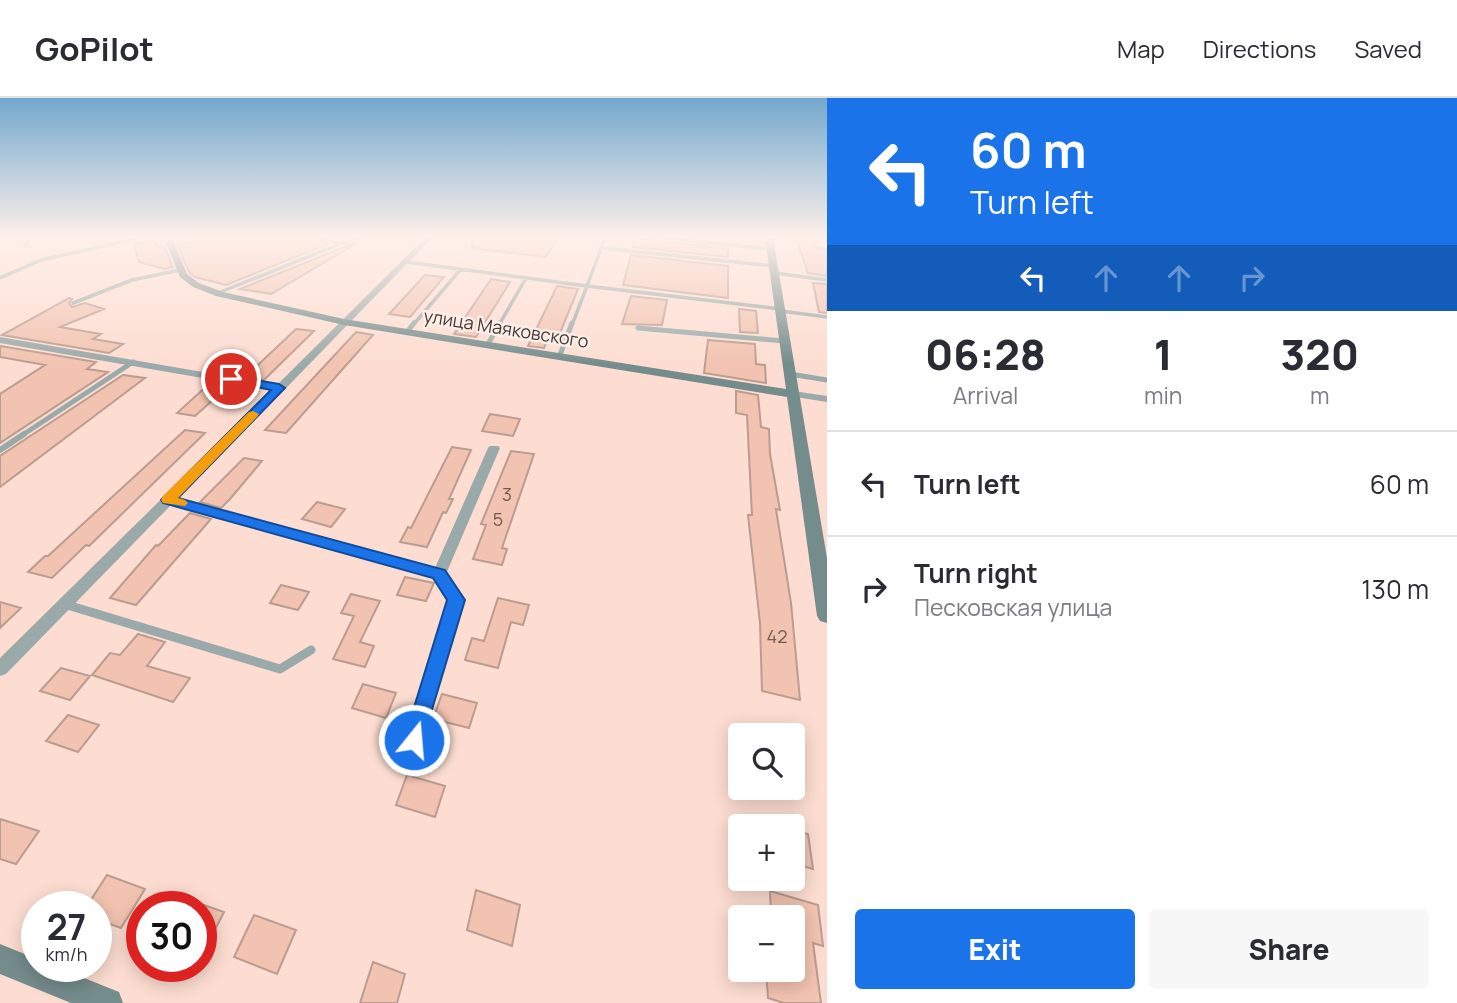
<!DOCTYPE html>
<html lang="en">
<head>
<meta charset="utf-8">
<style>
  body { margin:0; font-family:Manrope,sans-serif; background:#f7f7f7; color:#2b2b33; height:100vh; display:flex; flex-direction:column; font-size:26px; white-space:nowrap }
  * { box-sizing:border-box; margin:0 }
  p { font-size:23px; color:#7c7c81 }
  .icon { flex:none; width:38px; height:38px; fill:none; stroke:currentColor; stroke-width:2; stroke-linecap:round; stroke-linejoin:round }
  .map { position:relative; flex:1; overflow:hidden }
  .drawer { display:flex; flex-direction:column; background:#fff; width:630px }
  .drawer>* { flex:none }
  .guide { background:#1a73e8; color:#fff; overflow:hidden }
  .fabs { position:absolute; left:728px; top:625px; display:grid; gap:14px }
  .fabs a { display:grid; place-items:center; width:77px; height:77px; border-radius:7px; background:#fff; box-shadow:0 4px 18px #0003; font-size:35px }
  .speed { position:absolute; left:21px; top:793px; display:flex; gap:14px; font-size:35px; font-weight:700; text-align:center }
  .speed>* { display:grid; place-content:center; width:91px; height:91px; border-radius:50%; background:#fff; box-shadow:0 4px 18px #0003; line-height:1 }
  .speed small { font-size:18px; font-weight:400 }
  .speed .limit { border:10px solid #d22; background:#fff; color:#111 }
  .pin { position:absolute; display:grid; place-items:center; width:60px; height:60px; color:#fff; margin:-30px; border:4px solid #fff; border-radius:50%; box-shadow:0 2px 7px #0007 }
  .me { position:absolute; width:77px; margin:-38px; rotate:17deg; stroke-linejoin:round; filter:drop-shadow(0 0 5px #0008) }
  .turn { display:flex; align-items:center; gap:24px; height:147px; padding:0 28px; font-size:32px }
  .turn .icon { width:91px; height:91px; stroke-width:2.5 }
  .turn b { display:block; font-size:49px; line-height:60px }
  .lanes { display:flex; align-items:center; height:66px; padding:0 28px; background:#0003; justify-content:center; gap:35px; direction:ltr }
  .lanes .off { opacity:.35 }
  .eta { display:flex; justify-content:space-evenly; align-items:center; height:119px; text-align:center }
  .eta b { font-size:42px; font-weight:800; line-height:49px }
  .primary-button { display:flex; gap:14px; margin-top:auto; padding:14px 28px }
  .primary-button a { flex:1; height:80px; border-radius:7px; background:#1a73e8; color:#fff; font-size:28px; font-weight:800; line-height:80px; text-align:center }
  .primary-button a+a { background:#f7f7f7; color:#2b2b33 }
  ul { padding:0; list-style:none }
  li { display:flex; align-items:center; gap:21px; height:105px; padding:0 28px; border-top:2px solid #e1e1e2 }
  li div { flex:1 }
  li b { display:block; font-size:26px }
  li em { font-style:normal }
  header { display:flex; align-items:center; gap:42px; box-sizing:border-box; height:98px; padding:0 35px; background:#fff; border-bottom:2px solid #e1e1e2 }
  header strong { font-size:33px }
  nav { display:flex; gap:38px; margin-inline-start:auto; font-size:24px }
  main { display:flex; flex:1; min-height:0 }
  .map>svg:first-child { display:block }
  .building { fill:#f2c3b0; stroke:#ba9c91; stroke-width:2 }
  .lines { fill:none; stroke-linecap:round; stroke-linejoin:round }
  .lane-far3 { stroke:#9aa9a9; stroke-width:3.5 }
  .lane-far2 { stroke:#9aa9a9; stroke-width:5 }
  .lane-far1 { stroke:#9aa9a9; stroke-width:6 }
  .lane { stroke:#9aa9a9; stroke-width:9 }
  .street { fill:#9aa9a9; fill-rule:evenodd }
  .secondary { fill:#758c8c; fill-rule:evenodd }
  .route { fill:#1a73e8; stroke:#114b97; stroke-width:2 }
  .slow { fill:#f59e0b }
  .labels { text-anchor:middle; stroke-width:5; stroke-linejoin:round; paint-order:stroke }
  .far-street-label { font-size:18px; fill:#453934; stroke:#fcefea }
  .number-label { font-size:18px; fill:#705c53 }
</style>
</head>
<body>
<header>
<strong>GoPilot</strong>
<nav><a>Map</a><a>Directions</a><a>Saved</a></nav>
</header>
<main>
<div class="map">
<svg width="827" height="905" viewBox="0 0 827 905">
  <rect width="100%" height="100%" fill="#fdddd1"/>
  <!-- building -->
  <path class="building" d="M187 140H319L328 146 226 187 195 179 189 174 177 146 188 144Z
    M472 140H558L546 159 472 150Z
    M635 140 728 151V159L633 149Z
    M796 140H814L818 150 827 151V178L808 175Z
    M155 142 157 149 164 148 173 169 165 171 139 164 134 146Z
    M357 145 271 196 240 191 342 150Z
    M631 157 728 168V200L623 187Z
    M425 177 444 179 410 219 389 216Z
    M491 181 510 184 476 239 454 236Z
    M813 185 827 186V215L819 214Z
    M557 188 578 191 558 240 549 239 544 250 528 248Z
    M631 198 667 202 662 227 622 226Z
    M69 200 72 201 69 205 72 209 85 205 104 211 60 229 101 236 93 241 123 246 109 255 2 237Z
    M739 211 756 213 758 235 740 234Z
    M296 231 314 233 264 282 245 279Z
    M356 234 373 237 286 335 265 332Z
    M708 242 755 246 756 266 765 267 766 285 704 275Z
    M0 248 96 264 87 271 108 274 0 345V296L45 267 0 259Z
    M123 277 145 280 0 389V358Z
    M210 285 241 291 228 303 214 301 195 318 177 315Z
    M736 293 758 297 761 329 769 331 770 356 780 412 776 411 791 505 800 602 762 593 760 525 748 417H752L747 317 736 315Z
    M490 316 520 321 513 338 482 333Z
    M185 332 205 335 89 448 86 447 52 480 28 474 45 458H48Z
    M452 349 471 352 449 401H453L446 415 443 414 427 449 400 444 408 429 411 430Z
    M511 353 534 356 502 450 507 451 502 467 473 461 486 427 481 426Z
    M244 360 262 363 230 401 221 410 200 404Z
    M317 404 345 411 331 429 302 421Z
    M190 415 211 421 136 507 110 500 156 447 158 448Z
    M405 479 434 485 426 503 397 497Z
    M281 487 309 494 298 512 270 505Z
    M351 496 380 503 360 544 374 548 365 569 333 561 354 518 341 515Z
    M498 500 529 507 523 527 511 524 498 570 465 562 472 540 484 543Z
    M0 504 21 510 0 530Z
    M138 536 165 544 147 568 190 580 173 604 92 577 110 555 120 557Z
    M61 570 90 578 70 602 40 593Z
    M363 586 396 595 386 620 352 610Z
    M442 596 477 605 469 630 433 621Z
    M68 617 99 627 78 654 46 643Z
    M407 677 445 688 435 719 396 707Z
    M0 721 39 733 16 766 0 761Z
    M793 732 808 736 813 771 793 765Z
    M107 777 145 791 121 830 96 821V808H87Z
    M476 792 520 807 512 848 467 832Z
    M770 793 818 807 823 848 813 845 821 905H784L768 900 766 872H793V819H771Z
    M201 806 224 814 201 859Z
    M254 817 296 832 277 876 234 859Z
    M373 864 405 876 397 905H360Z"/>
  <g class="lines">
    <!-- lane-far3 -->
    <path class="lane-far3" d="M323 140 340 146 358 140
      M605 140 587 188 780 211
      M664 140 771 151
      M25 148 31 140
      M602 150 774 168
      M406 164 587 188 572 227
      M775 175 827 182
      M0 180 41 162 140 140
      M218 195 340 146
      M73 205 132 182 180 172
      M781 213 827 219
      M413 227 461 171
      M499 227 526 180"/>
    <!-- lane-far2 -->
    <path class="lane-far2" d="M638 230 784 243
      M407 234 414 225
      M488 246 500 225
      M560 257 572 225
      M790 276 827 282
      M21 338 133 264"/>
    <!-- lane-far1 -->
    <path class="lane-far1" d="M0 352 24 336"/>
    <!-- lane -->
    <path class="lane" d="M64 506 280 571 311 552"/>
    <!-- street -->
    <path class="street" d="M425 140H432L178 401 435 470 488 350 490 348H498L500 350 446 476 464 502 420 648 414 650 408 648 405 642 448 502 434 480 171 407 6 576 0 578V560L272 292 0 245V239L277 287Z
      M793 293 827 298V304L789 298 788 296Z"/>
    <!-- secondary -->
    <path class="secondary" d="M164 140H172L187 176 199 185 223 194 344 221 786 291 765 140H773L827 460V525L820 523 817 518 787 299 344 227 216 198 193 189 180 179Z
      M0 846 37 861V868H54L119 894 123 905H71L0 876Z"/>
  </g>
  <!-- sky -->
  <linearGradient id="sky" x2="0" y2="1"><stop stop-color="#72a8cd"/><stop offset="0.52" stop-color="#fef0ea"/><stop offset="1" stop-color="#fef0ea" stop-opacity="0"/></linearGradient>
  <rect width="827" height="267" fill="url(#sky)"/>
  <!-- route -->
  <path class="route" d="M231 278 279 286 285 290 178 400 445 472 465 502 421 648 414 651 407 648 404 642 447 502 433 480 163 405 161 402 271 292 227 283V279Z"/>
  <!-- slow -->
  <path class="slow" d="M253 313 259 316 257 319 178 400 185 402 188 405 185 408 163 405 161 402 163 398 249 314Z"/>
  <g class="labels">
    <!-- far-street labels -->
    <g class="far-street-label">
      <text transform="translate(506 231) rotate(9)" y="6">улица Маяковского</text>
    </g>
    <!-- number labels -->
    <g class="number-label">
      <text x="507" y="403">3</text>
      <text x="498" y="428">5</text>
      <text x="777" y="545">42</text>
    </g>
  </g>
</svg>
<div class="fabs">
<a><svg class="icon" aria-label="search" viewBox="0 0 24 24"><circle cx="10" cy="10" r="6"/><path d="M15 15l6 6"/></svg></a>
<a>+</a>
<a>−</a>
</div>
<div class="speed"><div>27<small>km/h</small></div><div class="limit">30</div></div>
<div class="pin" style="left:231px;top:281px;background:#d93025"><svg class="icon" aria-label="arrive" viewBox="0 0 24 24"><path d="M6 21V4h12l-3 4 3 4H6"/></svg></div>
<svg class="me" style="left:414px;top:642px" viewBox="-20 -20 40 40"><circle r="17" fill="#1a73e8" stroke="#fff" stroke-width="3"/><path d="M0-11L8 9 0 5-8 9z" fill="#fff"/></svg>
</div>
<section class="drawer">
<div class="guide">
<div class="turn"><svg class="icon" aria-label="left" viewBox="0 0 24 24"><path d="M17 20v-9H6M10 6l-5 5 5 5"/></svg><div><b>60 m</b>Turn left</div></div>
<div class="lanes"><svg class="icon" aria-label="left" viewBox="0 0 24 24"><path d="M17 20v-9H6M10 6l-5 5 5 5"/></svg><svg class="icon off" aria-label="ahead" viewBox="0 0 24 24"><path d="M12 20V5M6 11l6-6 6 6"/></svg><svg class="icon off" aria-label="ahead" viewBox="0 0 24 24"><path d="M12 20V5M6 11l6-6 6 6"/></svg><svg class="icon off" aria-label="right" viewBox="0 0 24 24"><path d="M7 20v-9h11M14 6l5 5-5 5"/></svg></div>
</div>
<div class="eta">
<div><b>06:28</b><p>Arrival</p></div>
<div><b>1</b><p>min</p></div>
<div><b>320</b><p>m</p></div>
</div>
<ul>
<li><svg class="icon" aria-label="left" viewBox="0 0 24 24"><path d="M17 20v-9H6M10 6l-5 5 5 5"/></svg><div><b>Turn left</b></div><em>60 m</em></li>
<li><svg class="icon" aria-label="right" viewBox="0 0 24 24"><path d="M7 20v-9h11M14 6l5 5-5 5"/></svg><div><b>Turn right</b><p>Песковская улица</p></div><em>130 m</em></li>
</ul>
<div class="primary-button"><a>Exit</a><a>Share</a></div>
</section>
</main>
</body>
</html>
